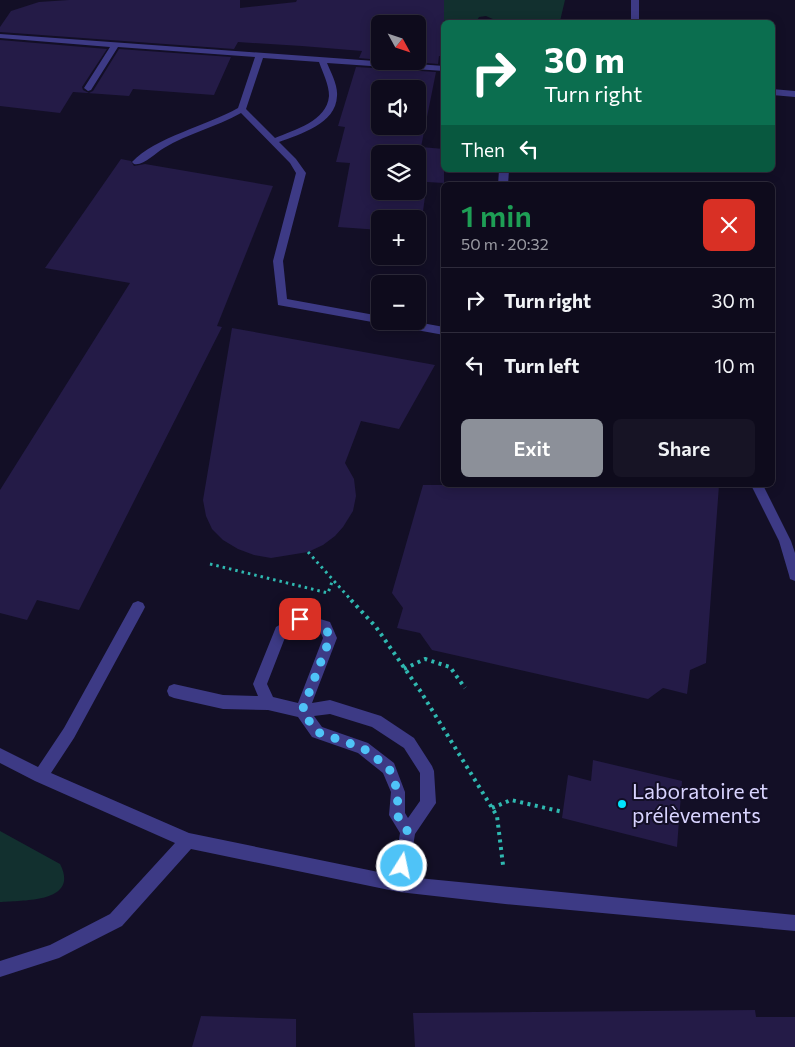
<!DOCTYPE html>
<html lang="en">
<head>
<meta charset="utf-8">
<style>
  body { margin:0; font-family:Commissioner,sans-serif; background:#171425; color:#f1f3f6; height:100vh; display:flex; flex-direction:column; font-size:19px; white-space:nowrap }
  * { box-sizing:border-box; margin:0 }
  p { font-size:16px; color:#9b9ba3 }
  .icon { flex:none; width:28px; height:28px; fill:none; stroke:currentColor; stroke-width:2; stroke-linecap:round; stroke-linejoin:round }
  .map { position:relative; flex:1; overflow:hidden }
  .drawer { position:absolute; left:441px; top:182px; width:334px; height:305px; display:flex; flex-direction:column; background:#0e0b1c; border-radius:8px; box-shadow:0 2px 12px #0003,0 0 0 1px #2e2b3b }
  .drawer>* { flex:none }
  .banner { position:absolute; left:441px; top:20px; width:334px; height:152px; border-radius:8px; box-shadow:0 2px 12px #0003,0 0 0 1px #2e2b3b; background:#0b6e4f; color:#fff; overflow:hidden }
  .needle { width:32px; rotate:130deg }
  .buttons { position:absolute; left:371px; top:15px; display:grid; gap:10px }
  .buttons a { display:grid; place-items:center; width:55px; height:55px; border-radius:8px; background:#0e0b1c; box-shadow:0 2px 12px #0003,0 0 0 1px #2e2b3b; font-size:25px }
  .pin { position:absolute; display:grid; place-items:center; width:42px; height:42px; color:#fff; margin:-21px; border-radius:10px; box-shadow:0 2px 8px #0006 }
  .me { position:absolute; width:55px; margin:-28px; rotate:10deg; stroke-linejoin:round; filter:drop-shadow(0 0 4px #0008) }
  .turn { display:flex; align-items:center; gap:18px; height:105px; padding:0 20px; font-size:22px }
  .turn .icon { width:65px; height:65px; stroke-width:2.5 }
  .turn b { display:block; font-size:35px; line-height:42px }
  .then { display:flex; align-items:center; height:48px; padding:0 20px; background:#0003; gap:10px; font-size:19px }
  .round { display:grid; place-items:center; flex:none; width:52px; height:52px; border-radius:8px; background:#171425 }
  .summary { display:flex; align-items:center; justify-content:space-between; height:85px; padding:0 20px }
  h1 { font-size:30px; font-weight:600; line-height:38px; color:#1e9e55 }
  .primary-button { display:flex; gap:10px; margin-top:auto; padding:10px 20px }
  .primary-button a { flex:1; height:58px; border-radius:8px; background:#8c9099; color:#fff; font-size:20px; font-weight:600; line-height:58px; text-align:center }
  .primary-button a+a { background:#171425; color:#f1f3f6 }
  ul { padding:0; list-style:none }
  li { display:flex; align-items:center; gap:15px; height:65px; padding:0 20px; border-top:1px solid #2e2b3b }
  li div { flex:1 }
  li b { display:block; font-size:19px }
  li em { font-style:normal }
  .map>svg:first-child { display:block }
  .green { fill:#12302f }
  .building { fill:#241b47; fill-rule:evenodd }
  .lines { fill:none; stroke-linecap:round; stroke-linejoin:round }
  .path-far1 { stroke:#2fb8b0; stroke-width:3; stroke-dasharray:2.5 4; stroke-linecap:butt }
  .path { stroke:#2fb8b0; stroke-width:4; stroke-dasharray:3 4.5; stroke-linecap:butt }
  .minor { fill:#3d3a85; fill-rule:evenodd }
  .route { stroke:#4fc3f7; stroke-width:9; stroke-dasharray:0 16.2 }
  .poi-dot { fill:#00e5ff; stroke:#130f26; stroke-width:2 }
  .labels { text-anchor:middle; stroke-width:4; stroke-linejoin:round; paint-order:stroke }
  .near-poi-label { font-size:21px; fill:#d9d4ff; stroke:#130f26; text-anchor:start }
</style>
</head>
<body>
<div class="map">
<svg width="795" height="1047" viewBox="0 0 795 1047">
  <rect width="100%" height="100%" fill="#130f26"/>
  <!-- green -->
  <path class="green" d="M410 0H565L560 21 495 20 486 16 479 17 476 22 439 20Z
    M0 831 60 864C80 903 23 900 0 902Z"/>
  <!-- building -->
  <path class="building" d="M69 0H240V8L296 2 297 0H444V56H439L438 64 404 61H418V24H380V60L359 58 362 51 302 46 238 42 234 49 0 32V27L11 11 39 2Z
    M0 40 107 49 82 87 83 90 89 93 93 91 119 49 231 57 214 95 133 89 129 96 73 92 60 113 0 106Z
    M356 67 436 72 421 147 444 149V183L427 182 420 233H418V219H380V230L338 227 350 163 336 162 345 127 338 126ZM380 89H418V126H380ZM380 154H418V191H380Z
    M121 159 131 161 134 166 145 164 273 186 217 326 222 327 79 610 37 600 27 620 0 613V490L130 283 45 268Z
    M232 328 435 365 399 429 361 421 345 463 354 479 356 496 353 511 343 527 335 536 323 545 308 552 271 558 254 555 238 549 223 540 212 529 206 516 203 500Z
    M423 485H719L706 663 690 670 687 694 663 688 648 699 472 659 432 650 420 633 397 628 403 608 392 593Z
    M593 760 682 781 677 847 562 818 568 775 591 781Z
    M755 1010 756 1017H795V1047H415L413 1013Z
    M201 1016 296 1019V1047H192Z"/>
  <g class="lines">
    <!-- path-far1 -->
    <path class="path-far1" d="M308 552 352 601
      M210 564 328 593 333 579"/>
    <!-- path -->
    <path class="path" d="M351 600 376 627 421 692 497 816 503 865
      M404 669 425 659 450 667 465 688
      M492 808 511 800 563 812"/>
    <!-- minor -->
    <path class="minor" d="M631 0H639V22H631Z
      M0 34 444 66V71L327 63C331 73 338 85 337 96 336 124 300 134 279 142L296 159 306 173 283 261 287 299 380 316V321H411L444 327V335L278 305 273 261 296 173 290 163 241 113C216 127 187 134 164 148 155 153 144 166 134 164L132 162C154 138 208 125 238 108L255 57 118 47 91 90 88 91 84 88 110 47 0 38ZM263 58 319 62C323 73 329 85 329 96 327 121 294 130 275 138L246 109Z
      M772 89 795 91V97L772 95Z
      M499 170H509L508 185H498Z
      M751 485H763L791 541 795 553V581L790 579 789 575 779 541Z
      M138 601 143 603 145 607 143 611 74 738 51 773 189 833 393 875 400 833 389 815 391 792 383 773 358 753 312 737 298 717 268 710 223 709 174 698 169 696 167 691 169 686 174 684 223 695 258 696 253 684 276 627 300 613 330 622 337 638 312 703 330 700 381 716 414 738 432 766 434 771 436 803 415 834 408 877 795 915V931L505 904 399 892 191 849 122 926 59 958 0 977V961L50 945 110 914 175 843 35 781 0 763V748L38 767 64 728 133 603ZM301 625 320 631 323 638 298 703 273 697 267 684 286 635ZM330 714 372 727 404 748 420 773V801L408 818 405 813V792L394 763 368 743 322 727 314 716Z"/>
  </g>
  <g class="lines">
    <!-- route -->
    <path class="route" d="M300 619 325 626 330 638 302 711 317 732 363 748 389 768 398 792 397 815 408 832 402 866"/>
  </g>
  <!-- markers -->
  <circle class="poi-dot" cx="622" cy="804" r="5"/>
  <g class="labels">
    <!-- near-poi labels -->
    <g class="near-poi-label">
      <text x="632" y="799">Laboratoire et<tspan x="632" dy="24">prélèvements</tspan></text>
    </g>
  </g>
</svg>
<div class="buttons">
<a><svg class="needle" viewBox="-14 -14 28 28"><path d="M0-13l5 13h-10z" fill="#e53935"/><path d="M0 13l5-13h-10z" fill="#9b9ba3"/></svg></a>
<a><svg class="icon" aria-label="sound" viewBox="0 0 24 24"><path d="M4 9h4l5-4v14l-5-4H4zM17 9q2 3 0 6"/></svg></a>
<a><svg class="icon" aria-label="layers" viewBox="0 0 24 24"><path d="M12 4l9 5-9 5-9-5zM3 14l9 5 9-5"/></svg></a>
<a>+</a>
<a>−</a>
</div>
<div class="pin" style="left:300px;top:619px;background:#d93025"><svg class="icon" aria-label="arrive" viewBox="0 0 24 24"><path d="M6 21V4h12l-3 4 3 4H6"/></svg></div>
<svg class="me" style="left:402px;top:866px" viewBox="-20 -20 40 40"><circle r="17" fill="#4fc3f7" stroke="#fff" stroke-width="3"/><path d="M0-11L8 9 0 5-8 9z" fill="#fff"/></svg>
<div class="banner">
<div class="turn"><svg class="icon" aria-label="right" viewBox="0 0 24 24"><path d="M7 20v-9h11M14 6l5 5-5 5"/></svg><div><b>30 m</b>Turn right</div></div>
<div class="then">Then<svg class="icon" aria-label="left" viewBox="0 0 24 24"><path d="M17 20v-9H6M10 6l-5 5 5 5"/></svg></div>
</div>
<section class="drawer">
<div class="summary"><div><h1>1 min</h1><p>50 m · 20:32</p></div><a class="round" style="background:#d93025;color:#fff"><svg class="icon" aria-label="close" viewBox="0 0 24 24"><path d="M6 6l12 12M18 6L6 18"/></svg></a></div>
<ul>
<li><svg class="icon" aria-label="right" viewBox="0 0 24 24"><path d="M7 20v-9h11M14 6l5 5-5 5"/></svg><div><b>Turn right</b></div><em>30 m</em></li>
<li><svg class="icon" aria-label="left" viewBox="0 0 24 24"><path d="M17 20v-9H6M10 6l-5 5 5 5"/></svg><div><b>Turn left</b></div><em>10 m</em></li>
</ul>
<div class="primary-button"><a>Exit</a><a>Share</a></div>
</section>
</div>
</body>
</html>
